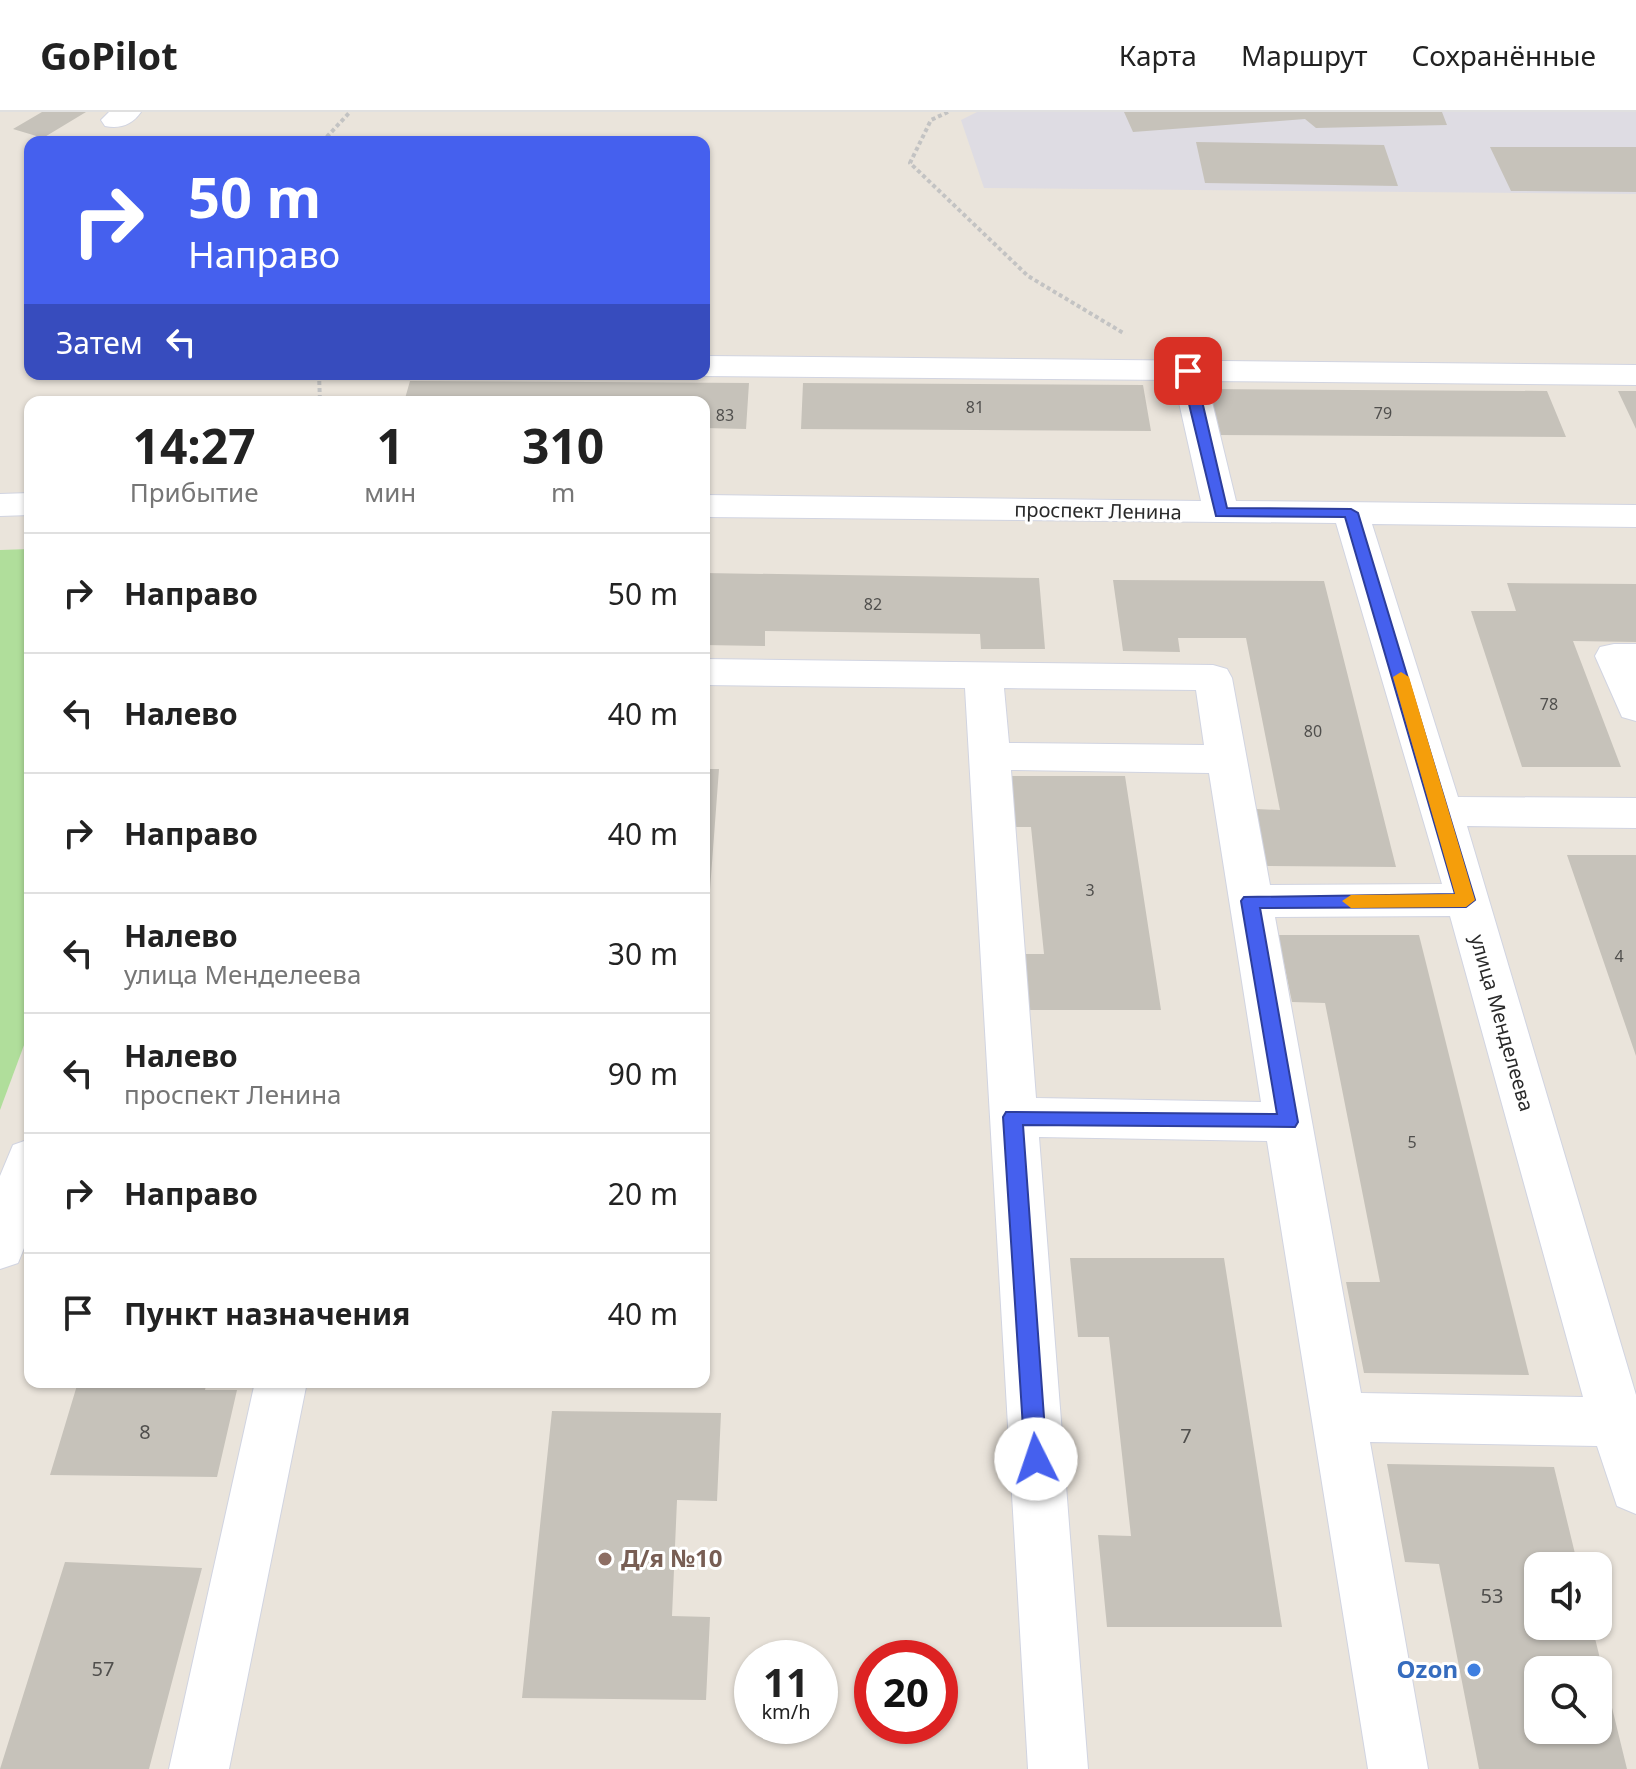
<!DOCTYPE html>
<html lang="ru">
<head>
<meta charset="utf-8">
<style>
  body { margin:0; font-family:"Noto Sans",sans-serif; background:#f2f2f2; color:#222; height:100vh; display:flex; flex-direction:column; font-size:30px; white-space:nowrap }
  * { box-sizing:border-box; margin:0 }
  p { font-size:26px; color:#767676 }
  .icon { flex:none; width:44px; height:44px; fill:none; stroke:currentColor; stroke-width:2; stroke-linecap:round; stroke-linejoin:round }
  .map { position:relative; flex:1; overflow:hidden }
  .drawer { position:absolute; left:24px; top:284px; width:686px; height:992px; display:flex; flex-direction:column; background:#fff; border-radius:16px; box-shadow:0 2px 6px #0004 }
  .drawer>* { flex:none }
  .top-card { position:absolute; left:24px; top:24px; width:686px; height:244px; border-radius:16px; box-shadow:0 2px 6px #0004; background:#4560ee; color:#fff; overflow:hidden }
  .tools { position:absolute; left:1524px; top:1440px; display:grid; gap:16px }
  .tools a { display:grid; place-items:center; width:88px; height:88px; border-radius:16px; background:#fff; box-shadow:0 2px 6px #0004; font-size:40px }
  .speed { position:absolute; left:734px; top:1528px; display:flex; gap:16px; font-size:40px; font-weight:700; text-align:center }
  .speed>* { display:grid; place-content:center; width:104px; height:104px; border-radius:50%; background:#fff; box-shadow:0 2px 6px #0004; line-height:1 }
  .speed small { font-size:20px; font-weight:400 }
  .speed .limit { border:12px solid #d22; background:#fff; color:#111 }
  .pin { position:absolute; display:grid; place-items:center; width:68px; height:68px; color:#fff; margin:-34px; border-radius:16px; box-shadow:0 4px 12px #0006 }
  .me { position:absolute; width:88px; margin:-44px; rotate:356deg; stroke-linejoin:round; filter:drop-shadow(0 0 6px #0008) }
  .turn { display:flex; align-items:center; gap:28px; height:168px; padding:0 32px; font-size:36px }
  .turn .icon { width:104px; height:104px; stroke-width:2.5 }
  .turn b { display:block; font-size:56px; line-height:68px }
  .then { display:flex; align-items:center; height:76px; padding:0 32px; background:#0003; gap:16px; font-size:30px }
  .eta { display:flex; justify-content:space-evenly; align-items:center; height:136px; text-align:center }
  .eta b { font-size:48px; font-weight:700; line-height:56px }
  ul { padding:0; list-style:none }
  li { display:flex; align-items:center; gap:24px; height:120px; padding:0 32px; border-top:2px solid #e0e0e0 }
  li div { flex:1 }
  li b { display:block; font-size:30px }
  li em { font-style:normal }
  header { display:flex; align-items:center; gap:48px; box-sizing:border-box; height:112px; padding:0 40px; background:#fff; border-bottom:2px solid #e0e0e0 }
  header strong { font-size:38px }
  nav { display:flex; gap:44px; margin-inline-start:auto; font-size:28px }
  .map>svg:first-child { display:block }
  .industrial { fill:#dedce3 }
  .green { fill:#b0de9b }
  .building { fill:#c6c2ba; fill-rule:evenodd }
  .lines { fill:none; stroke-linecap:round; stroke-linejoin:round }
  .minor-casing { stroke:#d1d4e1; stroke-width:2 }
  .path { stroke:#c3c3c3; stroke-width:4; stroke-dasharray:4 3; stroke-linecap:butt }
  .minor { fill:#fff; fill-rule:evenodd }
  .route { fill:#4560ee; stroke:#2d3e9b; stroke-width:2 }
  .slow { fill:#f59e0b }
  .education-dot { fill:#8d6e63; stroke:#fff; stroke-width:3 }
  .shop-dot { fill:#3f7fe0; stroke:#fff; stroke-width:3 }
  .labels { text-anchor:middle; stroke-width:6; stroke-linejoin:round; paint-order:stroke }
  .number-label { font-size:16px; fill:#504f4d }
  .street-label { font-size:20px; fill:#292929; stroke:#fff }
  .near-number-label { font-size:20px; fill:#504f4d }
  .near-education-label { font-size:24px; font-weight:bold; fill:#785e54; stroke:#fff; text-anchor:start }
  .near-shop-label { font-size:24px; font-weight:bold; fill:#366cbe; stroke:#fff; text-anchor:end }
</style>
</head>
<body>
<header>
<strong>GoPilot</strong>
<nav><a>Карта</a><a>Маршрут</a><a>Сохранённые</a></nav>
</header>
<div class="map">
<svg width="1636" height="1657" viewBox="0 0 1636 1657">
  <rect width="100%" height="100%" fill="#eae4db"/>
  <!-- industrial -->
  <path class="industrial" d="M977 0H1636V82L984 76 961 8Z"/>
  <!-- green -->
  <path class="green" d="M30 437V917L0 998V438Z"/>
  <!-- building -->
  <path class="building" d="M42 0H86L43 26 13 17Z
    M1124 0H1442L1447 13 1316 16 1305 7 1133 20Z
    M1196 30 1384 33 1398 74 1205 71Z
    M1490 35H1636V80L1511 79Z
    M410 269 749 271 746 317 704 316V290H404Z
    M803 271 1143 273 1151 319 801 317Z
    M1205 277 1547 279 1566 325 1214 323Z
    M1618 279H1636V317Z
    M704 461 1039 466 1045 537H981L980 522 765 519V534L704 533Z
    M1113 468 1324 469 1396 755 1266 754 1256 697 1280 698 1246 526H1178L1180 540 1123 539Z
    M1507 471 1636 472V530L1573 529 1621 655H1522L1471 499H1516Z
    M704 657H719L709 791H704Z
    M1002 664H1125L1161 898H1022L1017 842H1044L1031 715H1006Z
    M1567 743H1636V944Z
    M1278 823H1419L1529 1263 1364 1261 1346 1170H1380L1325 891 1292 890Z
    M1070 1146H1224L1282 1515H1107L1098 1423 1131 1424 1109 1225H1078Z
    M78 1270H207L205 1278H237L217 1365 50 1363Z
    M552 1299 721 1301 717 1389 677 1388 672 1504 710 1505 706 1588 522 1586Z
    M1387 1352 1554 1355 1578 1454H1538V1514H1592L1627 1657H1479L1439 1452 1405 1450ZM1538 1558H1598V1618H1538Z
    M65 1450 202 1456 149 1657H0Z"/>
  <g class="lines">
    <defs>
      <path id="minor" d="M109 0H141C132 13 120 17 105 14L101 8Z
        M704 244 1636 253V273L1207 269 1236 389 1636 393V415L1372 412 1458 685 1636 686V716L1467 714 1636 1283V1402L1617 1394 1597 1334 1370 1330 1428 1657H1368L1267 1029 1039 1025 1088 1657H1028L965 576 704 573V547L1213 553 1227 557 1232 566 1270 773 1442 772 1336 411 704 405V383L1201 389 1174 268 704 264 697 262H704ZM1004 576 1196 578 1204 633 1009 631ZM1011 658 1209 661 1261 990 1036 986ZM1450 804 1583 1285 1361 1281 1275 805Z
        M30 381V403L0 404V382Z
        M1614 532H1636V609L1622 605 1595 544 1600 535Z
        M30 1027V1121L18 1151 0 1157V1064L13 1033Z
        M255 1270H307L229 1657H169Z"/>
    </defs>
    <!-- minor casing -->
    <use href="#minor" class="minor-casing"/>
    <!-- path -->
    <path class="path" d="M948 0 931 8 910 51 1028 164 1125 222
      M322 30 350 0
      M319 262 320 290"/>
    <!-- minor -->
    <use href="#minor" class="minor"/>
  </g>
  <!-- route -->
  <path class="route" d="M1188 255 1195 259 1227 396 1351 397 1358 401 1475 788 1466 795 1260 796 1298 1010 1295 1015 1023 1013 1047 1347 1044 1354 1036 1357 1028 1354 1025 1347 1003 1005 1006 1000 1277 1002 1241 789 1244 785 1455 782 1345 405 1216 404 1181 259Z"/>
  <!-- slow -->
  <path class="slow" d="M1401 560 1409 565 1475 788 1466 795 1351 796 1342 789 1351 783 1455 782 1393 565Z"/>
  <!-- markers -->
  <circle class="education-dot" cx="605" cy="1447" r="8"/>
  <circle class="shop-dot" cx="1474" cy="1558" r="8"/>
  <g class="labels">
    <!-- number labels -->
    <g class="number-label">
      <text x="975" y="301">81</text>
      <text x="1383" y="307">79</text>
      <text x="725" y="309">83</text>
      <text x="873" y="498">82</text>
      <text x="1549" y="598">78</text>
      <text x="1313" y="625">80</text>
      <text x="1090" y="784">3</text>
      <text x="1619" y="850">4</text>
      <text x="1412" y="1036">5</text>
    </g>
    <!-- street labels -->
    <g class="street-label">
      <text transform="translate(1098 399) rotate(1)" y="7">проспект Ленина</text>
      <text transform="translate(1502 911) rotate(74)" y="7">улица Менделеева</text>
    </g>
    <!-- near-number labels -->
    <g class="near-number-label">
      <text x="145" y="1327">8</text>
      <text x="1186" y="1331">7</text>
      <text x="1492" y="1491">53</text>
      <text x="103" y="1564">57</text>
    </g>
    <!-- near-education labels -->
    <g class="near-education-label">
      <text x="621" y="1455">Д/я №10</text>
    </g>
    <!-- near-shop labels -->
    <g class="near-shop-label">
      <text x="1458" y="1566">Ozon</text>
    </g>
  </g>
</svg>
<div class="tools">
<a><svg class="icon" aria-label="sound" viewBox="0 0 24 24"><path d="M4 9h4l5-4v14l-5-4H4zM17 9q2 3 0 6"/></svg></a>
<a><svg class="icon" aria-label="search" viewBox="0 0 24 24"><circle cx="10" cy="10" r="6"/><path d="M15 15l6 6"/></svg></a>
</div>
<div class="speed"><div>11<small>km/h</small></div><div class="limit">20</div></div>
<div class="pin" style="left:1188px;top:259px;background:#d93025"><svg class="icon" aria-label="arrive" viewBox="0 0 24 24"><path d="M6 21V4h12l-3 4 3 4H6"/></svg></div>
<svg class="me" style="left:1036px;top:1347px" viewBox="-20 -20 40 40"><circle r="19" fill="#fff"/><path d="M0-13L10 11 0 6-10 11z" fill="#4560ee"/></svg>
<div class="top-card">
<div class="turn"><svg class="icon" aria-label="right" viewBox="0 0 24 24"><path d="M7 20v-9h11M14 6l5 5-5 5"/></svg><div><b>50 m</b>Направо</div></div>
<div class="then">Затем<svg class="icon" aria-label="left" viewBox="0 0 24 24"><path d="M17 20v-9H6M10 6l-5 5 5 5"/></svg></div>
</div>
<section class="drawer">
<div class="eta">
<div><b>14:27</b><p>Прибытие</p></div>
<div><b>1</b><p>мин</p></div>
<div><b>310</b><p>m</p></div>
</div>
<ul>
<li><svg class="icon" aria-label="right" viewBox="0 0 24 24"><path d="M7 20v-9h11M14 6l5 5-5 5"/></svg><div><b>Направо</b></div><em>50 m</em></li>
<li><svg class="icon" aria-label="left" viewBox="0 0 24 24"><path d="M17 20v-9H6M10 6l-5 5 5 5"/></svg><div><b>Налево</b></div><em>40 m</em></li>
<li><svg class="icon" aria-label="right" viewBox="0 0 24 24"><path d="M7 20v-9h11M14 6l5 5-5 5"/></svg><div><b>Направо</b></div><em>40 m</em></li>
<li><svg class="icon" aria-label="left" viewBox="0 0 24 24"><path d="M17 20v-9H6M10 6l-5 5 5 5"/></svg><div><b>Налево</b><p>улица Менделеева</p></div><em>30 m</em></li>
<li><svg class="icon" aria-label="left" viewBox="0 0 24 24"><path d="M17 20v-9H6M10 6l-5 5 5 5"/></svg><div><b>Налево</b><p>проспект Ленина</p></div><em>90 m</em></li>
<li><svg class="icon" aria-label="right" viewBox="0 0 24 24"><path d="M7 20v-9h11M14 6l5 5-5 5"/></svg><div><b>Направо</b></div><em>20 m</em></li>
<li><svg class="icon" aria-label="arrive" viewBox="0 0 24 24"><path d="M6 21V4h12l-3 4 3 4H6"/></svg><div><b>Пункт назначения</b></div><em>40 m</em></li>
</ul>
</section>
</div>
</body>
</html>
